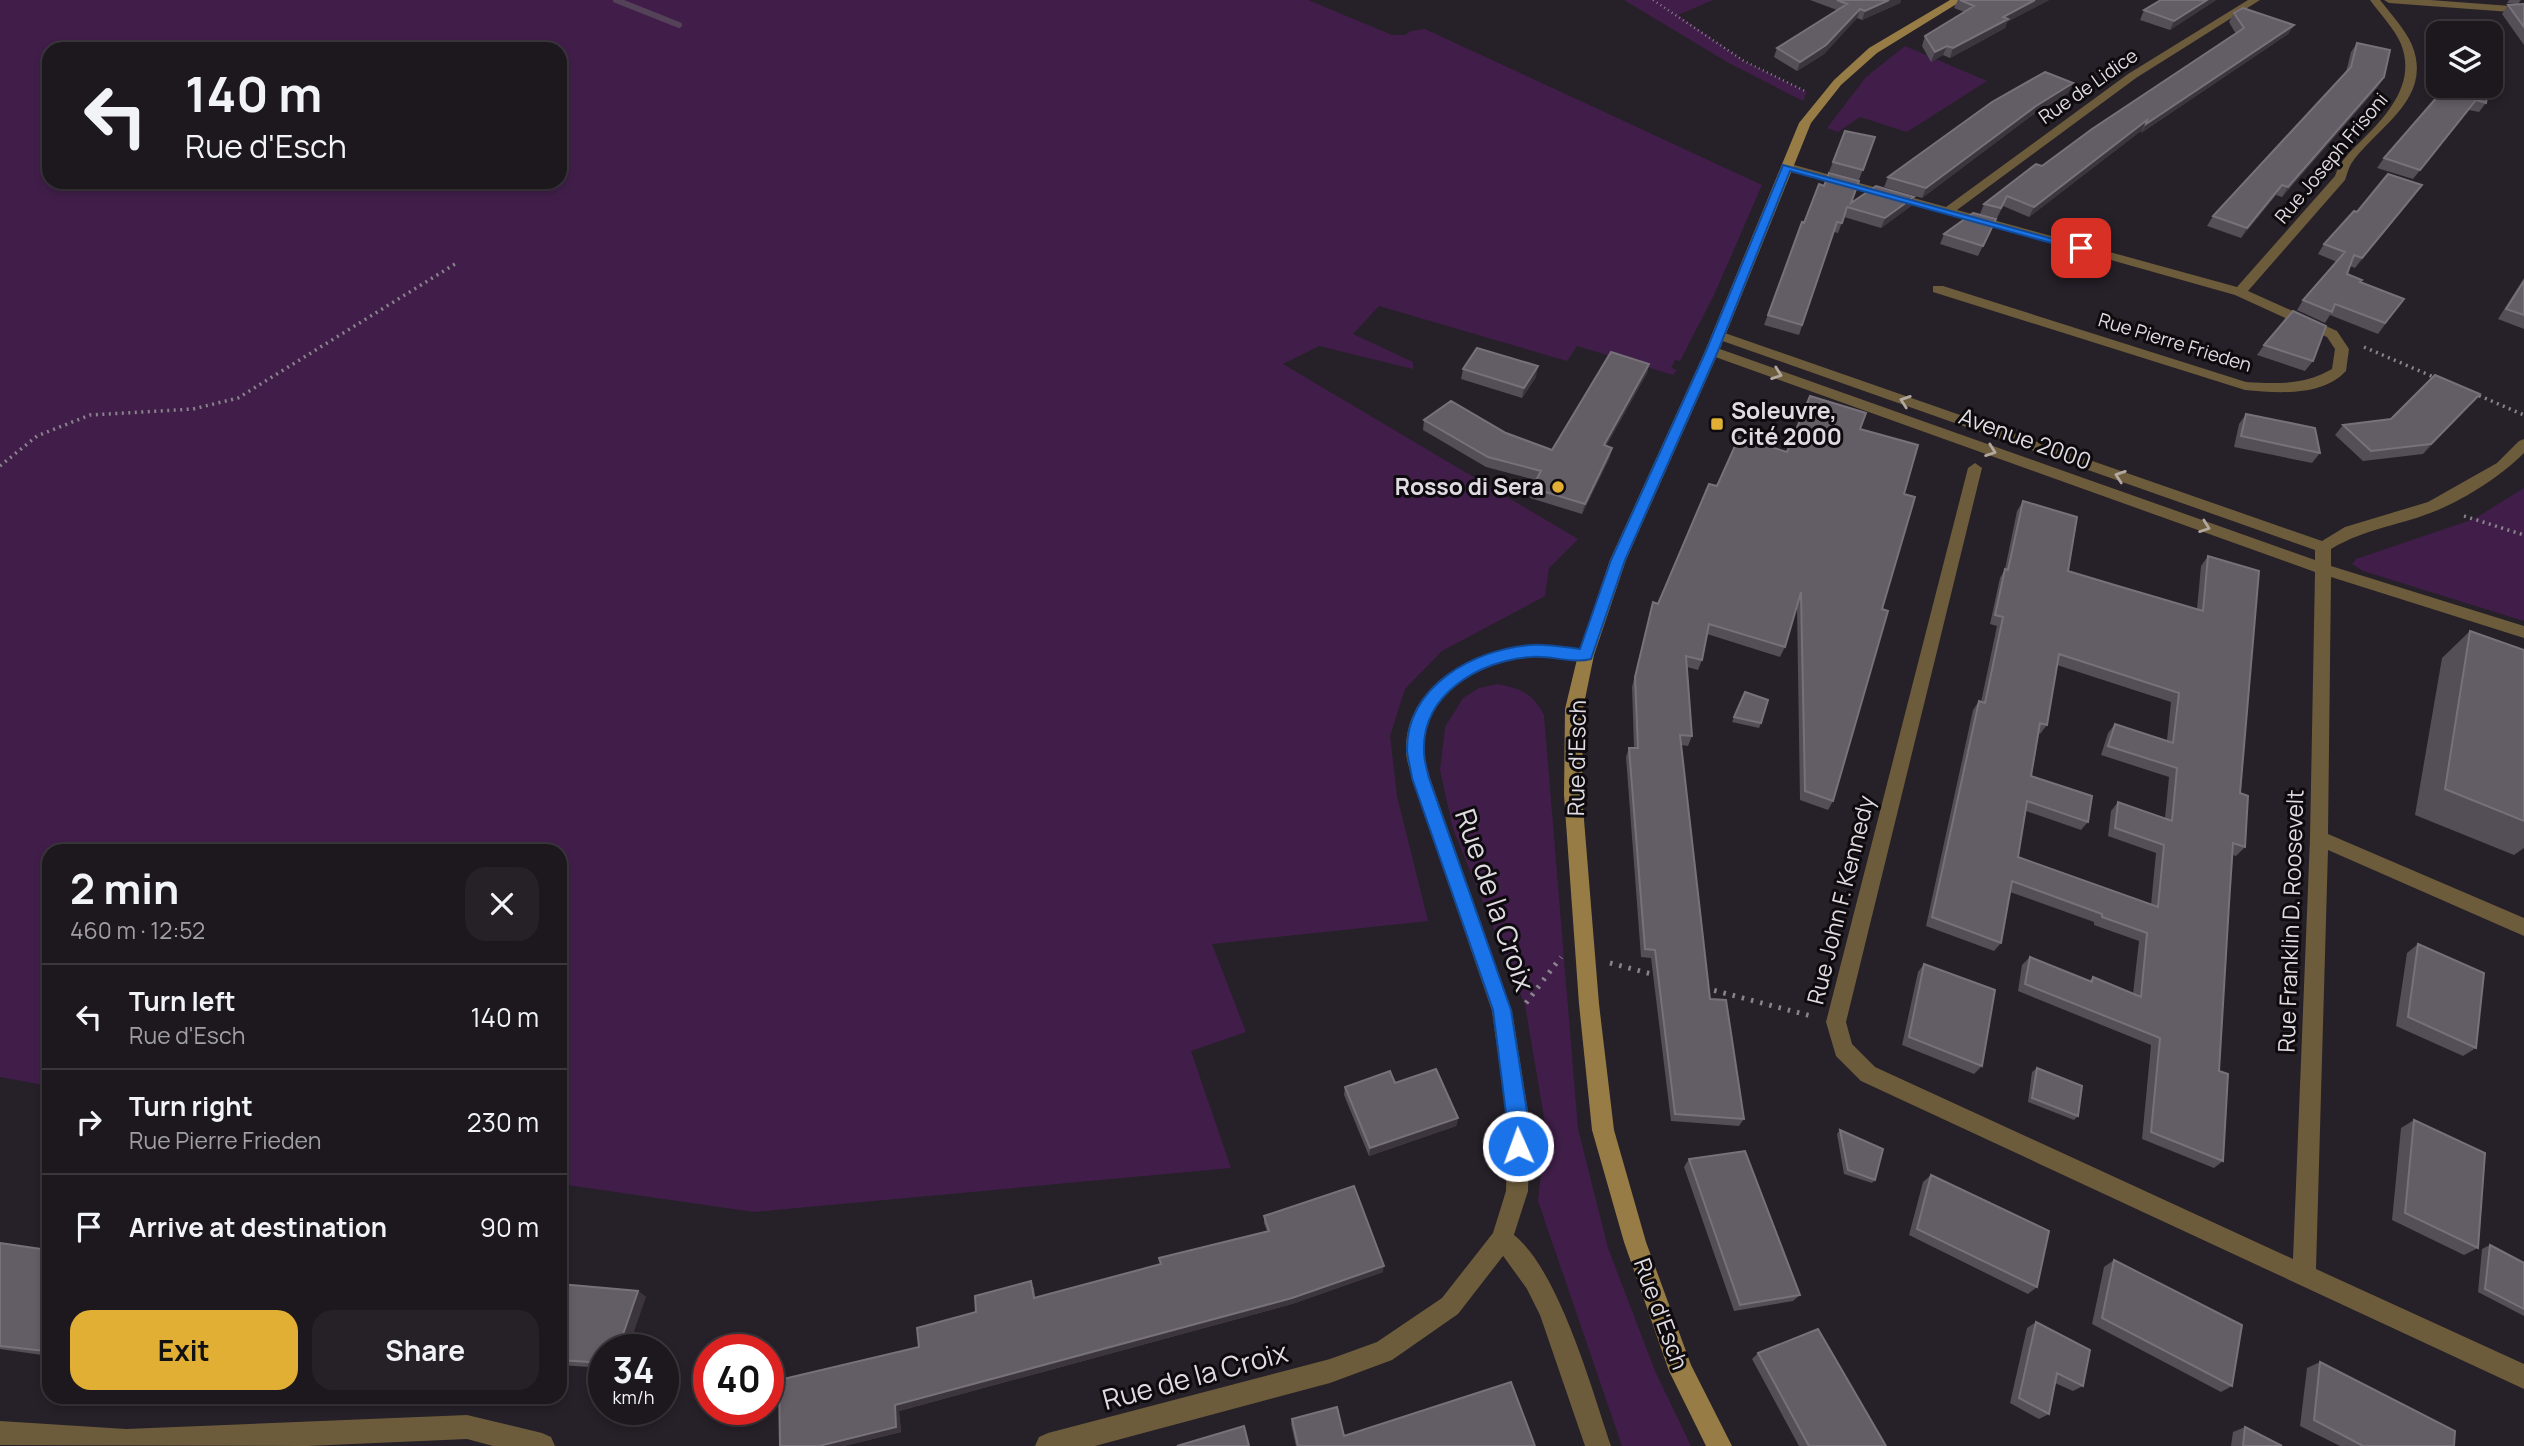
<!DOCTYPE html>
<html lang="en">
<head>
<meta charset="utf-8">
<style>
  body { margin:0; font-family:Manrope,sans-serif; background:#252127; color:#f1f3f6; height:100vh; display:flex; flex-direction:column; font-size:26px; white-space:nowrap }
  * { box-sizing:border-box; margin:0 }
  p { font-size:23px; color:#a0a0a4 }
  .icon { flex:none; width:38px; height:38px; fill:none; stroke:currentColor; stroke-width:2; stroke-linecap:round; stroke-linejoin:round }
  .map { position:relative; flex:1; overflow:hidden }
  .details { position:absolute; left:42px; top:844px; width:525px; height:560px; display:flex; flex-direction:column; background:#1c181e; border-radius:21px; box-shadow:0 4px 10px #0003,0 0 0 2px #3a373c }
  .details>* { flex:none }
  .banner { position:absolute; left:42px; top:42px; width:525px; height:147px; border-radius:21px; box-shadow:0 4px 10px #0003,0 0 0 2px #3a373c; background:#1c181e; color:#f1f3f6; overflow:hidden }
  .fabs { position:absolute; left:2426px; top:21px; display:grid; gap:14px }
  .fabs a { display:grid; place-items:center; width:77px; height:77px; border-radius:14px; background:#1c181e; box-shadow:0 4px 10px #0003,0 0 0 2px #3a373c; font-size:35px }
  .speed { position:absolute; left:588px; top:1334px; display:flex; gap:14px; font-size:35px; font-weight:700; text-align:center }
  .speed>* { display:grid; place-content:center; width:91px; height:91px; border-radius:50%; background:#1c181e; box-shadow:0 4px 10px #0003,0 0 0 2px #3a373c; line-height:1 }
  .speed small { font-size:18px; font-weight:400 }
  .speed .limit { border:10px solid #d22; background:#fff; color:#111 }
  .pin { position:absolute; display:grid; place-items:center; width:60px; height:60px; color:#fff; margin:-30px; border-radius:14px; box-shadow:0 4px 10px #0006 }
  .me { position:absolute; width:77px; margin:-38px; rotate:358deg; stroke-linejoin:round; filter:drop-shadow(0 0 5px #0008) }
  .turn { display:flex; align-items:center; gap:24px; height:147px; padding:0 28px; font-size:32px }
  .turn .icon { width:91px; height:91px; stroke-width:2.5 }
  .turn b { display:block; font-size:49px; line-height:60px }
  .round { display:grid; place-items:center; flex:none; width:74px; height:74px; border-radius:21px; background:#252127 }
  .headline { display:flex; align-items:center; justify-content:space-between; height:119px; padding:0 28px }
  h1 { font-size:42px; font-weight:700; line-height:52px }
  .primary-button { display:flex; gap:14px; margin-top:auto; padding:14px 28px }
  .primary-button a { flex:1; height:80px; border-radius:21px; background:#e1af34; color:#111; font-size:28px; font-weight:700; line-height:80px; text-align:center }
  .primary-button a+a { background:#252127; color:#f1f3f6 }
  ul { padding:0; list-style:none }
  li { display:flex; align-items:center; gap:21px; height:105px; padding:0 28px; border-top:2px solid #3a373c }
  li div { flex:1 }
  li b { display:block; font-size:26px }
  li em { font-style:normal }
  .map>svg:first-child { display:block }
  .green { fill:#401e49; fill-rule:evenodd }
  .lines { fill:none; stroke-linecap:round; stroke-linejoin:round }
  .stream { stroke:#544259; stroke-width:6 }
  .path-far2 { stroke:#89848b; stroke-width:2.5; stroke-dasharray:1 3.5; stroke-linecap:butt }
  .path-far1 { stroke:#89848b; stroke-width:3.5; stroke-dasharray:2 4.5; stroke-linecap:butt }
  .path { stroke:#89848b; stroke-width:5; stroke-dasharray:2.5 7; stroke-linecap:butt }
  .minor { fill:#6c5c3b; fill-rule:evenodd }
  .tertiary { fill:#6c5c3b; fill-rule:evenodd }
  .secondary { fill:#977d45; fill-rule:evenodd }
  .wall { fill:#544e56; fill-rule:evenodd }
  .shaded-wall { fill:#3c353e }
  .building { fill:#635d65; stroke:#777179; stroke-width:2; fill-rule:evenodd }
  .oneway { stroke:#b1a89f }
  .route { fill:#1a73e8; stroke:#114b97; stroke-width:2 }
  .poi-dot { fill:#e1af34; stroke:#0e0b0e; stroke-width:2.5 }
  .labels { text-anchor:middle; stroke-width:6; stroke-linejoin:round; paint-order:stroke }
  .far-street-label { font-size:19px; fill:#dfdbe1; stroke:#0e0b0e }
  .poi-label { font-size:23px; font-weight:bold; fill:#dfdbe1; stroke:#0e0b0e; text-anchor:start }
  .street-label { font-size:23px; fill:#dfdbe1; stroke:#0e0b0e }
  .near-street-label { font-size:28px; fill:#dfdbe1; stroke:#0e0b0e }
</style>
</head>
<body>
<div class="map">
<svg width="2524" height="1446" viewBox="0 0 2524 1446">
  <rect width="100%" height="100%" fill="#262028"/>
  <!-- green -->
  <path class="green" d="M0 0H1308L1392 35H1405L1411 31 1425 29 1762 185 1714 295 1680 361 1675 360 1671 368 1677 370 1673 375 1577 346 1567 361 1379 306 1353 334 1413 362V369L1319 346 1283 364 1578 539 1549 568 1545 596 1442 651 1405 689 1390 736 1397 796 1428 921 1212 944 1246 1032 1191 1051 1231 1168 754 1212 560 1184V850H49V1086L0 1077ZM49 49H560V182H49Z
    M1624 0H1713L1678 15 1744 61 1807 92 1803 101 1727 62Z
    M1905 46 1987 81 1907 132 1860 117 1838 132 1827 128 1866 77Z
    M2524 488V621L2363 571 2352 564 2356 559 2474 519Z
    M1498 684C1522 689 1532 693 1544 715L1578 1129 1608 1248 1655 1371 1691 1446H1622L1538 1201 1546 1129 1525 1005 1453 829 1440 770 1445 727 1463 698 1479 688Z"/>
  <g class="lines">
    <!-- stream -->
    <path class="stream" d="M616 0 679 25"/>
    <!-- path-far2 -->
    <path class="path-far2" d="M1653 0 1744 61 1805 91"/>
    <!-- path-far1 -->
    <path class="path-far1" d="M2364 347 2436 378
      M2473 393 2524 415
      M0 466 37 436 90 415 193 409 238 398 455 264
      M2464 516 2524 535"/>
    <!-- path -->
    <path class="path" d="M1610 963 1659 976
      M1705 988 1811 1016
      M1526 1003 1561 957"/>
    <!-- minor -->
    <path class="minor" d="M2248 0H2260L2136 78 1957 210 2237 287 2335 176C2340 160 2352 150 2364 138 2389 113 2416 82 2401 44 2394 28 2380 14 2370 0H2380C2391 14 2405 29 2412 45 2434 100 2376 127 2351 164 2348 169 2347 175 2345 180L2248 291 2337 331 2349 349 2346 371C2322 397 2277 393 2245 390L1933 292V286H1943L2246 382C2278 384 2304 385 2332 369L2335 349 2327 337 2235 295 1781 167 1787 163 1946 207 2128 74Z
      M2384 0H2430L2524 7V13L2389 3Z
      M1719 331 2322 541 2345 527 2428 502 2497 463 2519 441 2524 439V453C2501 476 2468 497 2438 510 2400 526 2368 527 2331 549V566L2524 626V638L2331 577 2328 834 2524 918V936L2328 850 2316 1269 2524 1364V1389L1861 1081 1836 1056 1826 1022 1968 468 1975 463 1982 468 1846 1022 1852 1044 1875 1067 2293 1259 2310 838 2315 572 1707 354V348H1717L2315 560V550L1714 338V332Z
      M1502 1228C1554 1249 1593 1394 1611 1446H1585L1540 1315 1527 1289 1491 1239 1494 1231Z
      M467 1415 542 1433 551 1437 555 1446H493L467 1439 307 1446 0 1445V1421L126 1429Z"/>
    <!-- tertiary -->
    <path class="tertiary" d="M1538 645 1586 649 1594 655 1586 661C1568 659 1550 656 1532 657 1482 661 1422 694 1424 751 1424 760 1428 770 1430 778L1512 1011 1530 1124 1528 1191 1510 1247 1458 1314 1392 1360 1330 1383 1095 1446H1035L1039 1437 1048 1433 1330 1359 1377 1342 1442 1298 1493 1233 1506 1191 1508 1124 1492 1011 1412 778C1410 769 1406 760 1406 751 1405 683 1479 646 1538 645Z"/>
    <!-- secondary -->
    <path class="secondary" d="M1950 0H1963L1877 53 1841 85 1811 123 1719 351 1626 560 1594 655 1583 709 1582 795 1599 1004 1614 1130 1646 1242 1691 1365 1732 1446H1706L1669 1371 1624 1242 1592 1130 1579 1004 1564 795 1565 709 1578 655 1610 560 1705 351 1799 123 1834 80 1869 48Z"/>
  </g>
  <!-- wall -->
  <path class="wall" d="M1810 0H1901L1900 3 1862 20 1857 18 1824 54 1797 71 1774 57 1777 48 1837 10Z
    M1958 0H2049L2007 22 2005 28 1950 58 1943 55 1931 62 1922 46 1925 36 1964 12 1954 8Z
    M2216 0 2170 30 2140 20 2144 10Z
    M2509 0H2521L2518 4 2507 3Z
    M2524 4V45L2502 14 2508 5Z
    M2234 13 2294 25 2288 34 2141 133 2142 130 2029 217 2003 206 1997 218 1980 214 1984 204 2042 166 2236 34 2229 22Z
    M2357 43 2378 87 2282 197 2276 195 2241 238 2207 226 2213 216 2346 72 2351 52Z
    M2073 83 2068 93 2031 116 1922 198 1884 187 1888 177Z
    M2448 86H2489L2486 103 2479 112 2469 110 2413 179 2377 168 2384 158 2445 98Z
    M1845 131 1875 137 1859 180 1829 172Z
    M2415 195 2355 268 2350 266 2347 274 2360 282 2404 299 2378 334 2330 315 2325 323 2297 310 2303 300 2337 262 2318 254 2324 244 2357 212Z
    M1851 203 1911 206 1881 228 1844 217 1838 233 1834 232 1799 335 1764 325 1802 222 1804 223Z
    M1996 219 1978 256 1940 244 1944 234Z
    M2524 278V329L2498 319Z
    M2264 345 2313 361 2305 371 2257 355Z
    M1649 364 1647 373 1606 446 1610 457 1582 514 1530 498 1532 488 1536 480 1486 467 1423 430 1424 420 1506 433 1552 450Z
    M1463 369 1536 377 1522 398 1461 379Z
    M2471 404 2423 454 2363 461 2335 435 2343 425 2391 419Z
    M2246 414 2320 453 2312 463 2234 447 2239 424Z
    M1860 429 1904 494 1882 609 1833 801 1828 810 1800 800 1797 606 1785 647 1780 657 1707 634 1702 660 1698 670 1687 667 1692 736 1688 746 1681 745 1710 999 1744 1119 1739 1126 1671 1121 1651 958 1641 957 1626 757 1629 748H1634L1632 687 1650 612 1653 602 1658 604 1717 486 1787 452Z
    M2023 501 2068 571 2118 586 2197 609 2201 566 2208 556 2240 793 2245 847 2236 856 2233 855 2229 904 2219 1071 2223 1161 2214 1168 2142 1139 2151 1045 2018 991 2022 965 2030 957 2089 981 2093 977 2133 994 2139 941 2094 925V922L2010 892 2001 943 1994 951 1926 926 1973 710 1979 701 1981 702 1997 626 1990 624 2000 578 2005 569 2017 511ZM2057 665 2171 702 2167 740 2115 724 2108 733 2101 755 2169 777 2165 818 2118 802 2111 811 2108 836 2156 853 2151 905 2018 857 2026 811 2081 830 2088 822 2031 776 2039 733 2040 734 2047 725Z
    M2470 631 2524 650V848L2514 855 2415 815 2442 658Z
    M1745 692 1761 723 1759 728 1732 722Z
    M2418 944 2476 1048 2463 1056 2396 1026 2407 953Z
    M1924 964 1982 1066 1974 1074 1902 1045 1918 972Z
    M2037 1068 2078 1116 2074 1120 2028 1102 2032 1072Z
    M1395 1083 1458 1118 1456 1126 1369 1156 1344 1095 1345 1087Z
    M2414 1120 2478 1248 2464 1255 2392 1220 2401 1128Z
    M1840 1130 1875 1180 1872 1183 1844 1174 1837 1134Z
    M1689 1159 1800 1295 1793 1301 1734 1311 1684 1167Z
    M1931 1175 2037 1287 2028 1294 1909 1235 1923 1182Z
    M1264 1216 1383 1272 1292 1304 899 1411 901 1432 844 1446H780L919 1347 976 1312 1034 1287 1035 1298 1161 1264 1267 1231 1264 1223Z
    M0 1243 48 1250 49 1249V1356L0 1349Z
    M2490 1245 2524 1263V1316L2478 1292 2482 1249Z
    M2114 1260 2232 1386 2221 1392 2092 1324 2104 1267Z
    M560 1284 638 1291 646 1297 604 1349V1368L560 1365Z
    M2036 1322 2083 1386 2073 1391 2055 1383 2049 1414 2039 1419 2010 1403 2027 1328Z
    M1758 1353 1886 1446H1799L1752 1359Z
    M2320 1362 2454 1446H2340L2300 1426 2307 1368Z
    M1292 1419 1344 1436 1535 1446H1296L1291 1424Z
    M2245 1427 2282 1446H2231L2233 1432Z"/>
  <!-- shaded-wall -->
  <path class="shaded-wall" d="M1889 0H1901L1900 3 1862 20 1865 11Z
    M2035 0H2049L2007 22 2005 28 1950 58 1953 48 2003 17Z
    M2207 0H2216L2170 30 2174 21Z
    M1860 9 1857 18 1824 54 1797 71 1800 62Z
    M2294 25 2288 34 2141 133 2146 124Z
    M1947 46 1943 55 1931 62 1935 52Z
    M2384 77 2378 87 2282 197 2288 187Z
    M2073 83 2068 93 2031 116 1922 198 1926 188 2036 106Z
    M2476 100 2469 110 2413 179 2420 170Z
    M2147 120 2142 130 2029 217 2034 207Z
    M2282 185 2276 195 2241 238 2247 228Z
    M2422 185 2415 195 2355 268 2362 258Z
    M1914 197 1911 206 1881 228 1885 218Z
    M1649 364 1647 373 1601 455 1604 445Z
    M1538 366 1536 377 1522 398 1524 388Z
    M2480 394 2471 404 2423 454 2431 444Z
    M1612 448 1610 457 1582 514 1585 504Z
    M1458 1118 1456 1126 1369 1156 1370 1148Z
    M1384 1266 1383 1272 1292 1304 899 1411 901 1432 844 1446H819L895 1405Z
    M638 1291 646 1297 628 1349H618Z"/>
  <!-- building -->
  <path class="building" d="M1837 0H1889L1865 11 1860 9 1826 45 1800 62 1777 48 1847 4Z
    M1960 0H2035L2003 17 2008 19 1953 48 1947 46 1935 52 1925 36 1974 6Z
    M2161 0H2207L2174 21 2144 10Z
    M2524 4V27L2508 5Z
    M2243 8 2294 25 2146 124 2147 120 2034 207 2007 196 2001 208 1984 204 2036 164 2042 166 2092 129 2244 28 2234 13Z
    M2357 43 2390 50 2384 77 2288 187 2282 185 2247 228 2213 216 2351 67Z
    M2045 72 2073 83 2036 106 1926 188 1888 177 1992 102Z
    M2452 86H2489L2486 103 2476 100 2420 170 2384 158 2438 96 2449 99Z
    M1845 131 1875 137 1863 170 1833 162Z
    M1829 173 1859 181 1851 203 1876 186 1914 197 1885 218 1847 207 1842 223 1837 222 1802 325 1768 315 1802 222 1804 223 1819 184 1824 186Z
    M2388 174 2422 185 2362 258 2354 255 2347 274 2362 280 2360 282 2404 299 2385 323 2335 304 2332 312 2303 300 2345 252 2324 244 2354 211 2357 212Z
    M1973 213 1996 219 1983 246 1944 234Z
    M2524 281V315L2506 309Z
    M2293 311 2326 326 2313 361 2264 345Z
    M1477 348 1538 366 1524 388 1463 369Z
    M1611 352 1649 364 1604 445 1612 448 1585 504 1532 488 1541 471 1488 457 1424 420 1451 401 1506 433 1552 450Z
    M2435 375 2480 394 2431 444 2371 451 2343 425 2391 419Z
    M1810 396 1866 413 1860 429 1918 445 1904 494 1915 497 1882 609 1888 611 1833 801 1805 791 1801 592 1785 647 1709 624 1702 660 1686 656 1692 736 1680 735 1710 999 1726 1000 1744 1119 1675 1114 1655 950 1645 949 1629 748H1638L1635 677 1653 602 1658 604 1709 484 1717 486 1739 437 1787 452Z
    M2246 414 2315 428 2320 453 2241 436Z
    M2023 501 2077 517 2068 571 2118 586 2203 611 2208 556 2259 571 2240 793 2248 796 2245 847 2233 843 2229 904 2219 1071 2228 1074 2223 1161 2151 1132 2160 1038 2025 984 2030 957 2092 982 2093 977 2141 997 2147 933 2102 917V914L2012 881 2001 943 1932 917 1979 701 1985 703 2003 617 1995 615 2005 569 2008 570ZM2059 654 2179 693 2173 743 2115 724 2108 746 2177 768 2172 821 2118 802 2115 828 2164 845 2158 907 2018 857 2027 801 2088 822 2092 796 2031 776 2040 723 2047 725Z
    M2470 631 2524 650V821L2445 789Z
    M1745 692 1768 700 1761 723 1734 717Z
    M2418 944 2484 973 2476 1048 2408 1017Z
    M1924 964 1995 990 1982 1066 1909 1037Z
    M2037 1068 2082 1086 2078 1116 2032 1098Z
    M1436 1069 1458 1118 1370 1148 1345 1087 1390 1071 1395 1083Z
    M2414 1120 2485 1153 2478 1248 2405 1213Z
    M1840 1130 1883 1149 1875 1180 1848 1170Z
    M1745 1151 1800 1295 1740 1305 1689 1159Z
    M1931 1175 2049 1231 2037 1287 1917 1229Z
    M1354 1186 1384 1266 1292 1298 895 1405 896 1427 819 1446H780L779 1380 919 1347 917 1328 976 1312 975 1296 1031 1281 1034 1298 1161 1264 1159 1258 1269 1231 1264 1216Z
    M0 1243 48 1250 49 1249V1344L45 1351 0 1346Z
    M2490 1245 2524 1263V1309L2485 1289Z
    M2114 1260 2242 1325 2232 1386 2102 1318Z
    M560 1284 638 1291 618 1349H604V1363L560 1360Z
    M2036 1322 2090 1350 2083 1386 2057 1373 2049 1414 2019 1398Z
    M1818 1329 1886 1446H1809L1758 1353Z
    M2320 1362 2455 1431 2454 1446H2363L2314 1420Z
    M1511 1382 1535 1446H1298L1292 1419 1337 1407 1344 1436Z
    M1244 1426 1249 1446H1177Z
    M2245 1427 2282 1446H2243Z"/>
  <!-- one-way arrows -->
  <defs><path id="oneway-chevron" d="M-2-3.5L2.5 0L-2 3.5" fill="none" stroke-width="1.6" stroke-linecap="round" stroke-linejoin="round" transform="scale(1.75)"/></defs>
  <g class="oneway">
    <use href="#oneway-chevron" transform="translate(1777 374) rotate(20)"/>
    <use href="#oneway-chevron" transform="translate(1905 401) rotate(-161)"/>
    <use href="#oneway-chevron" transform="translate(1991 451) rotate(20)"/>
    <use href="#oneway-chevron" transform="translate(2120 476) rotate(-161)"/>
    <use href="#oneway-chevron" transform="translate(2205 527) rotate(20)"/>
  </g>
  <!-- route -->
  <path class="route" d="M1783 165 2086 248 2077 250 1790 171 1718 351 1625 560 1591 659C1573 664 1550 655 1531 657 1480 660 1422 694 1424 751 1424 760 1427 770 1429 778L1511 1010 1529 1124 1525 1153 1518 1156 1511 1153 1493 1010 1412 778C1411 770 1408 760 1407 751 1406 686 1474 649 1531 645 1547 644 1564 647 1580 649L1611 560 1706 351Z"/>
  <!-- markers -->
  <g class="poi-dot">
    <rect x="1710" y="417" width="14" height="14" rx="3.5"/>
    <circle cx="1558" cy="487" r="7"/>
  </g>
  <g class="labels">
    <!-- far-street labels -->
    <g class="far-street-label">
      <text transform="translate(2088 86) rotate(-35)" y="7">Rue de Lidice</text>
      <text transform="translate(2331 158) rotate(-50)" y="7">Rue Joseph Frisoni</text>
      <text transform="translate(2175 342) rotate(17)" y="7">Rue Pierre Frieden</text>
    </g>
    <!-- poi labels -->
    <g class="poi-label">
      <text x="1731" y="419">Soleuvre,<tspan x="1731" dy="26">Cité 2000</tspan></text>
      <text x="1544" y="495" text-anchor="end">Rosso di Sera</text>
    </g>
    <!-- street labels -->
    <g class="street-label">
      <text transform="translate(2025 439) rotate(20)" y="8">Avenue 2000</text>
      <text transform="translate(1577 758) rotate(-89)" y="8">Rue d'Esch</text>
      <text transform="translate(1841 900) rotate(-76)" y="8">Rue John F. Kennedy</text>
      <text transform="translate(2291 921) rotate(-88)" y="8">Rue Franklin D. Roosevelt</text>
      <text transform="translate(1661 1314) rotate(70)" y="8">Rue d'Esch</text>
    </g>
    <!-- near-street labels -->
    <g class="near-street-label">
      <text transform="translate(1495 900) rotate(71)" y="10">Rue de la Croix</text>
      <text transform="translate(1195 1376) rotate(-15)" y="10">Rue de la Croix</text>
    </g>
  </g>
</svg>
<div class="fabs">
<a><svg class="icon" aria-label="layers" viewBox="0 0 24 24"><path d="M12 4l9 5-9 5-9-5zM3 14l9 5 9-5"/></svg></a>
</div>
<div class="speed"><div>34<small>km/h</small></div><div class="limit">40</div></div>
<div class="pin" style="left:2081px;top:248px;background:#d93025"><svg class="icon" aria-label="arrive" viewBox="0 0 24 24"><path d="M6 21V4h12l-3 4 3 4H6"/></svg></div>
<svg class="me" style="left:1518px;top:1146px" viewBox="-20 -20 40 40"><circle r="17" fill="#1a73e8" stroke="#fff" stroke-width="3"/><path d="M0-11L8 9 0 5-8 9z" fill="#fff"/></svg>
<div class="banner">
<div class="turn"><svg class="icon" aria-label="left" viewBox="0 0 24 24"><path d="M17 20v-9H6M10 6l-5 5 5 5"/></svg><div><b>140 m</b>Rue d'Esch</div></div>
</div>
<section class="details">
<div class="headline"><div><h1>2 min</h1><p>460 m · 12:52</p></div><a class="round"><svg class="icon" aria-label="close" viewBox="0 0 24 24"><path d="M6 6l12 12M18 6L6 18"/></svg></a></div>
<ul>
<li><svg class="icon" aria-label="left" viewBox="0 0 24 24"><path d="M17 20v-9H6M10 6l-5 5 5 5"/></svg><div><b>Turn left</b><p>Rue d'Esch</p></div><em>140 m</em></li>
<li><svg class="icon" aria-label="right" viewBox="0 0 24 24"><path d="M7 20v-9h11M14 6l5 5-5 5"/></svg><div><b>Turn right</b><p>Rue Pierre Frieden</p></div><em>230 m</em></li>
<li><svg class="icon" aria-label="arrive" viewBox="0 0 24 24"><path d="M6 21V4h12l-3 4 3 4H6"/></svg><div><b>Arrive at destination</b></div><em>90 m</em></li>
</ul>
<div class="primary-button"><a>Exit</a><a>Share</a></div>
</section>
</div>
</body>
</html>
